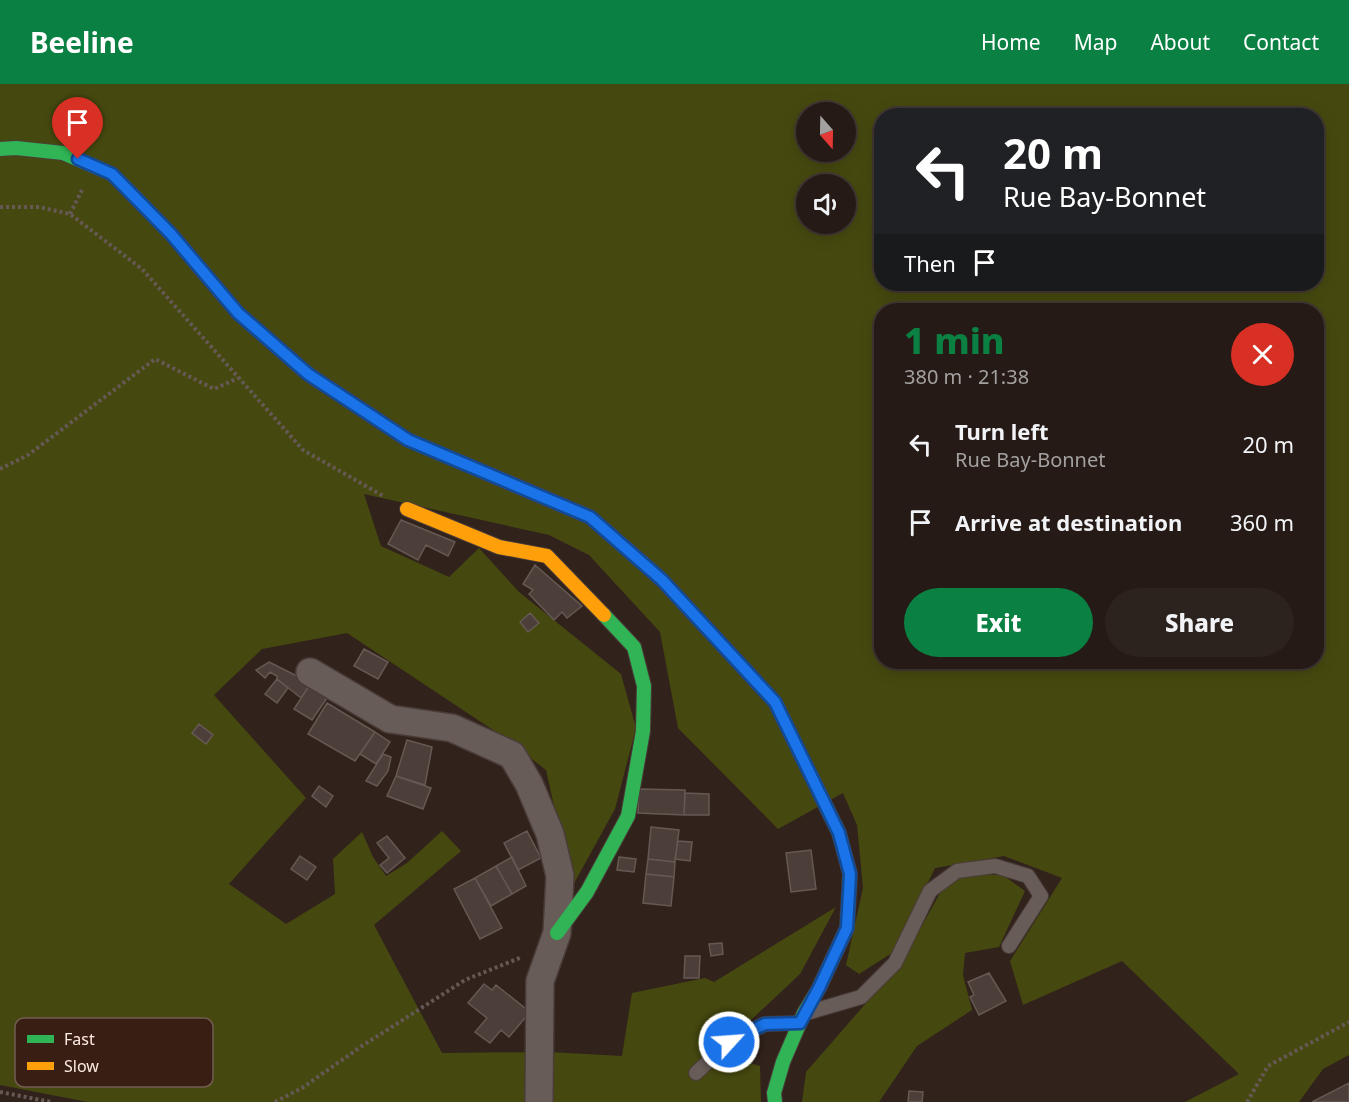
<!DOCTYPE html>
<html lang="en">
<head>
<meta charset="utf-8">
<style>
  body { margin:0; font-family:"Noto Sans",sans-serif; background:#2d231e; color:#f1f3f6; height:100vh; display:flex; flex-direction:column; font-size:22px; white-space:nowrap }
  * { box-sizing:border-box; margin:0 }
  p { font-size:20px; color:#a3a1a0 }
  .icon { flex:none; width:33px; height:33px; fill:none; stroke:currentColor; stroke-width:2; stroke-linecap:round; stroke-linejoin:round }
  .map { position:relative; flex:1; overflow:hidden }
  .details { position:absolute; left:874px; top:219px; width:450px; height:366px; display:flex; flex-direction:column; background:#251a15; border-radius:24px; box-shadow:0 3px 15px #0003,0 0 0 2px #423834 }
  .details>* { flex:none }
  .hud { position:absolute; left:874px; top:24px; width:450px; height:183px; border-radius:24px; box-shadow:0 3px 15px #0003,0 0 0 2px #423834; background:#202124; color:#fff; overflow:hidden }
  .needle { width:39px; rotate:160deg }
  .controls { position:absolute; left:796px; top:18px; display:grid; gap:12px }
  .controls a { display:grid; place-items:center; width:60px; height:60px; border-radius:50%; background:#251a15; box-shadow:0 3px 15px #0003,0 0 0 2px #423834; font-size:30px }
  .pin { position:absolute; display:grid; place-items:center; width:51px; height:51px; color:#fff; margin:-62px -26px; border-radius:50% 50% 50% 0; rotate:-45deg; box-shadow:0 0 6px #0007 }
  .pin .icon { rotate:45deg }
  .me { position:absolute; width:66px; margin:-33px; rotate:64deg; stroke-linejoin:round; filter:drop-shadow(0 0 4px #0008) }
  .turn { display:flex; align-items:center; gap:21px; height:126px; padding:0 30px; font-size:27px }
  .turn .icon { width:78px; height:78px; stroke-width:2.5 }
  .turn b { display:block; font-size:42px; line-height:51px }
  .then { display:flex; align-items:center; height:57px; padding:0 30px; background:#0003; gap:12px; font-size:22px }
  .round { display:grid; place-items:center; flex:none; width:63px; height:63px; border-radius:32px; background:#2d231e }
  .headline { display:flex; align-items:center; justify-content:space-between; height:102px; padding:0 30px }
  h1 { font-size:36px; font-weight:800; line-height:45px; color:#0b8043 }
  .primary-button { display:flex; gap:12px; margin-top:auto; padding:12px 30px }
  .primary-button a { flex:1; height:69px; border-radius:36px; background:#0b8043; color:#fff; font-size:24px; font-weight:800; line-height:69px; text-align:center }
  .primary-button a+a { background:#2d231e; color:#f1f3f6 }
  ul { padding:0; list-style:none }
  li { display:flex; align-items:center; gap:18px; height:78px; padding:0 30px }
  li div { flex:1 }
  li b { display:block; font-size:22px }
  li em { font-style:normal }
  header { display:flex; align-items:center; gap:36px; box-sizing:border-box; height:84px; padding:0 30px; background:#0b8043; color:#fff }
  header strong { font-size:28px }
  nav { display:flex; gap:33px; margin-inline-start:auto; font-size:21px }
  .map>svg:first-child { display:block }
  .green { fill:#46490f; fill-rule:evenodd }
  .building { fill:#4c3f3a; stroke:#665954; stroke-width:1.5 }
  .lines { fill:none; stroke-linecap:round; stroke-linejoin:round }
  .lane-casing { stroke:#4a3c38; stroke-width:16 }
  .street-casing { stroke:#4a3c38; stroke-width:30 }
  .fast-casing { stroke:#4a3c38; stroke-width:16 }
  .slow-casing { stroke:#4a3c38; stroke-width:16 }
  .path { stroke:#665955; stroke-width:4; stroke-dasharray:3 3; stroke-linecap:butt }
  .lane { stroke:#685c58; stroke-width:14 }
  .street { stroke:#685c58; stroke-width:27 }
  .fast { stroke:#30b455; stroke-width:14 }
  .slow { stroke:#ff9f0a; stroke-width:14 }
  .route-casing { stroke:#114b97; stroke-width:15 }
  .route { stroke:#1a73e8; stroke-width:10 }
  .key { fill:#391e14; stroke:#745c52; stroke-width:1.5 }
  .key-label { font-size:16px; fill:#feebe3 }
</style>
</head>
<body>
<header>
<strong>Beeline</strong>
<nav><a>Home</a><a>Map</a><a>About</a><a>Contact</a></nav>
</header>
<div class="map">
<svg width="1349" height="1018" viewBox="0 0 1349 1018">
  <rect width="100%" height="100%" fill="#31221c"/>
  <!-- green -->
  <path class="green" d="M0 0H1349V971L1323 985 1299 1018H1185L1239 990 1122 877 1023 921 1010 877 1062 794 1004 772 935 784 895 867 859 890 846 881 863 804 857 741 843 709 778 745 678 644 660 548 589 471 549 451 364 410 381 462 449 493 479 464 519 508 621 590 636 644 615 725 572 803 546 686 502 652 347 549 262 565 214 611 306 714 229 800 286 840 335 810 333 775 362 748 373 773 386 792 407 779 442 747 461 767 374 841 442 969 549 968 622 972 632 909 705 894 714 898 836 823 800 890 717 968 760 982 761 1018H88L0 1001ZM807 28H846V68H807ZM882 32H1317V200H882ZM807 100H846V140H807ZM882 226H1317V578H882Z
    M963 791H1003L1025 807 999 863 965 869 963 891 972 926 917 962 879 1018H802L806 988 901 879 944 802Z"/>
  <!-- building -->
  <path class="building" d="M401 436 455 458 448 472 426 461 418 476 388 460Z
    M535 481 582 522 567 534 562 528 554 536 529 510 533 506 523 500Z
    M530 529 539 539 528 548 520 538Z
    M364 565 388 578 378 595 354 582Z
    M269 578 311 599 301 614 277 595V592L270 588 265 594 256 586Z
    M277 595 288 604 277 619 265 610Z
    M311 599 329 611 312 636 294 625Z
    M327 619 375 648 355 677 308 650Z
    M199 640 213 651 206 660 192 649Z
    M375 648 390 658 376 680 360 670Z
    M407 656 432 663 425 701 396 692Z
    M383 670 391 673 388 687 377 702 366 697Z
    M396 692 431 704 423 725 387 712Z
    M319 702 333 712 326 723 312 712Z
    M639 705 685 706 684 731 638 729Z
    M685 709 709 710V731H684Z
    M651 743 679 746 675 778 648 775Z
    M527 747 541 774 518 786 504 759Z
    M387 752 405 774 387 789 380 781 389 774 377 759Z
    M678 757 692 758 690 777 675 775Z
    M811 766 816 805 791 808 786 769Z
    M300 772 316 783 307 796 291 785Z
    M512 773 526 802 512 810 496 782Z
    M619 773 636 775 634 788 617 786Z
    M648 775 675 778 674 793 646 790Z
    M496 782 512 810 491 822 475 794Z
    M646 790 674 793 671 822 643 819Z
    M475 794 502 844 480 855 454 805Z
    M722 859 723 870 711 872 709 860Z
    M685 872H700L699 894H684Z
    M989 889 1006 917 979 931 970 913 974 911 968 898Z
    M484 900 492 906 496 901 530 928 509 953 501 946 490 959 475 948 487 934 468 919Z
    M1349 999V1018H1312Z
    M909 1007 923 1008 922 1018H908Z"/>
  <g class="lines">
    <defs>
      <path id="lane" d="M810 928 861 913 895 879 930 807 957 787 995 782 1028 792 1041 812 1009 862
        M696 989 729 958 765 940 798 939"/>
      <path id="street" d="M310 588 390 635 452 644 512 671 529 700 550 750 560 792 557 849 540 897 539 1018"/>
      <path id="fast" d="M0 65 16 64 63 69 112 90 171 150 238 229 308 290 408 356 486 389
        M643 479 662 496 775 618 839 749 850 790 847 844 819 904 804 929 783 978 774 1009 775 1018
        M557 849 587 808 628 732 643 647 644 602 634 563 604 531"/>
      <path id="slow" d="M486 389 590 433 643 479
        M407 425 499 463 547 472 604 531"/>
    </defs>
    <!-- lane casing -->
    <use href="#lane" class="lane-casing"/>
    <!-- street casing -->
    <use href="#street" class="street-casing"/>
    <!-- fast casing -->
    <use href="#fast" class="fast-casing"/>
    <!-- slow casing -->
    <use href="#slow" class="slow-casing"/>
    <!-- path -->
    <path class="path" d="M0 123H39L70 130 142 185 303 366 385 413
      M70 130 82 106
      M0 385 28 371 155 275 214 305 238 294
      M0 1008 51 1018
      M275 1018 302 1004 362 962 465 896 522 873
      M1247 1018 1268 982 1349 938"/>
    <!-- lane -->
    <use href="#lane" class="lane"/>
    <!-- street -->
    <use href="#street" class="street"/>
    <!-- fast -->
    <use href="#fast" class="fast"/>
    <!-- slow -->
    <use href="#slow" class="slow"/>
  </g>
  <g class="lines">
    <defs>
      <path id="route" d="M78 75 112 90 171 150 238 229 308 290 408 356 590 433 662 496 775 618 839 749 850 790 847 844 819 904 800 939 765 940 729 958"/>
    </defs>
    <!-- route casing -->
    <use href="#route" class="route-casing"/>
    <!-- route -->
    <use href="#route" class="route"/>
  </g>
  <!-- legend -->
  <rect x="15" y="934" width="198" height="69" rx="9" class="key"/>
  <rect x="27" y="951" width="27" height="8" fill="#30b455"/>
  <rect x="27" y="978" width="27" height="8" fill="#ff9f0a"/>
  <g class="key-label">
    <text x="64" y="961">Fast</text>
    <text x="64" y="988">Slow</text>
  </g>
</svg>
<div class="controls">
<a><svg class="needle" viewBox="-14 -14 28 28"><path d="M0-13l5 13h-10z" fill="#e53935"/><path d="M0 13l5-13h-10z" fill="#a3a1a0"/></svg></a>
<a><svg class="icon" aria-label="sound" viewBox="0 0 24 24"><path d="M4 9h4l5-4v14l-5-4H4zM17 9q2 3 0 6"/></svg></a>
</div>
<div class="pin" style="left:78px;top:75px;background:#d93025"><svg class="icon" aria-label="arrive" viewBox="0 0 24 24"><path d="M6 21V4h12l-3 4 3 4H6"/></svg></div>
<svg class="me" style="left:729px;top:958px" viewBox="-20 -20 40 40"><circle r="17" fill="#1a73e8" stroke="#fff" stroke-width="3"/><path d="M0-11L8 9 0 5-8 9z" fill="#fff"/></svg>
<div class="hud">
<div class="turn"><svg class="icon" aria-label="left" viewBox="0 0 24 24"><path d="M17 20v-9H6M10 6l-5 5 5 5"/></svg><div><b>20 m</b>Rue Bay-Bonnet</div></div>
<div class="then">Then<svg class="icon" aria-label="arrive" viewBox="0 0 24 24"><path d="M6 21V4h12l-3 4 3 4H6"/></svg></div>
</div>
<section class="details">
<div class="headline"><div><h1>1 min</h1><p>380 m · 21:38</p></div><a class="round" style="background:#d93025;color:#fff"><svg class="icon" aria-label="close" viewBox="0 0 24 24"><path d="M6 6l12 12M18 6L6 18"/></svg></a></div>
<ul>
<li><svg class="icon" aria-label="left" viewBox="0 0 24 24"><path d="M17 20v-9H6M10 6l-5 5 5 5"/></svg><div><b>Turn left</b><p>Rue Bay-Bonnet</p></div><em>20 m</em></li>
<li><svg class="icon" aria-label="arrive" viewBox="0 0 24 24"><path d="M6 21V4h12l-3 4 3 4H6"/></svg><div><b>Arrive at destination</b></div><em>360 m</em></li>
</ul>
<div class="primary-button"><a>Exit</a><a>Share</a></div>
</section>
</div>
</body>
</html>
